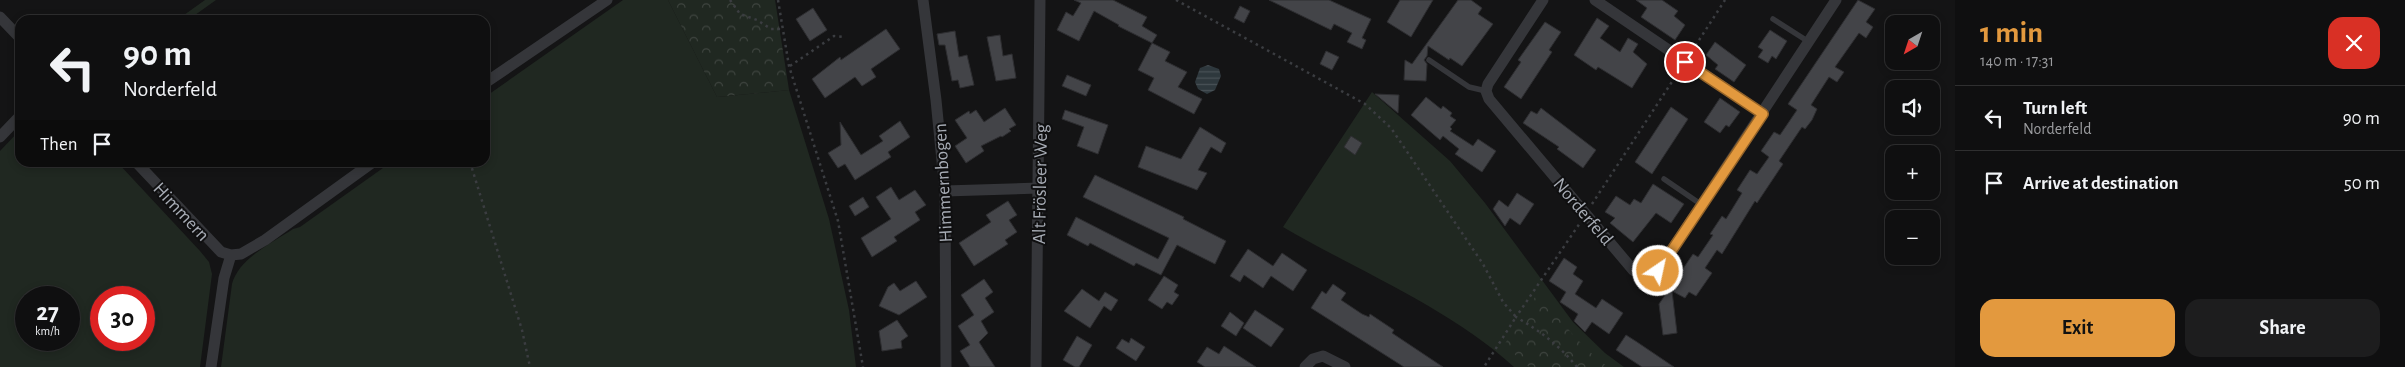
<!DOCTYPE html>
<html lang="en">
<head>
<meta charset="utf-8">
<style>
  body { margin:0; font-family:"Alegreya Sans",sans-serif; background:#1d1d1e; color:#f1f3f6; height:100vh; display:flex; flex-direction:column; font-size:19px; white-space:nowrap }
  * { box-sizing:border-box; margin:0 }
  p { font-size:16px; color:#9b9c9f }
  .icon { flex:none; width:28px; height:28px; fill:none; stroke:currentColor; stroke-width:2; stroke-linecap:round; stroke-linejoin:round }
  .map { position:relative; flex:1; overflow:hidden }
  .side { display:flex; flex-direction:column; background:#0f0f10; width:450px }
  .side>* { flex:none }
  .banner { position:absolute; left:15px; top:15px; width:475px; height:152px; border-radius:15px; box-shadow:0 2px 8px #0003,0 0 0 1px #2f2f30; background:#0f0f10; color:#f1f3f6; overflow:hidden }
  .needle { width:32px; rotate:219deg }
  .tools { position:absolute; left:1885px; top:15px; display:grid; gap:10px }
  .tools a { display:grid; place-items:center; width:55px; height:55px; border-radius:10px; background:#0f0f10; box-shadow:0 2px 8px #0003,0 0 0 1px #2f2f30; font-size:25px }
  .speed { position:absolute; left:15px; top:286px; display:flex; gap:10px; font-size:25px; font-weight:700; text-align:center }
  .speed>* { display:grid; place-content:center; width:65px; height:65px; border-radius:50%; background:#0f0f10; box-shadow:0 2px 8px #0003,0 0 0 1px #2f2f30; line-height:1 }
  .speed small { font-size:12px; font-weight:400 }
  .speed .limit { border:8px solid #d22; background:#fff; color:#111 }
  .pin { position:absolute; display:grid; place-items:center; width:42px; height:42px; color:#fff; margin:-21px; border:2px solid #fff; border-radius:50%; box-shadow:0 1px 5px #0007 }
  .me { position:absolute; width:55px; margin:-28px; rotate:34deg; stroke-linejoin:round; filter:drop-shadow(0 0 4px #0008) }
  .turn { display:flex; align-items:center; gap:18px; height:105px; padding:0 25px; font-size:22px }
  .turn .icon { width:65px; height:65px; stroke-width:2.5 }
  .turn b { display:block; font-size:35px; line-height:42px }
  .then { display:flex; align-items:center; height:48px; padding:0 25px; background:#0003; gap:10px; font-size:19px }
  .round { display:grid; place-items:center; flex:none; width:52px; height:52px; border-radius:15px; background:#1d1d1e }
  .headline { display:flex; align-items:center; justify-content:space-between; height:85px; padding:0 25px }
  h1 { font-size:30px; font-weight:600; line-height:38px; color:#e3993e }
  .button { display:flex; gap:10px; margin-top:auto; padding:10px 25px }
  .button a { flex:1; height:58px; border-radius:15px; background:#e3993e; color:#111; font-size:20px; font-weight:600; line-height:58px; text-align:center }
  .button a+a { background:#1d1d1e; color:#f1f3f6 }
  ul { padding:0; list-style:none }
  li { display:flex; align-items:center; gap:15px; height:65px; padding:0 25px; border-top:1px solid #2f2f30 }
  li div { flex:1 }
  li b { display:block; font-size:19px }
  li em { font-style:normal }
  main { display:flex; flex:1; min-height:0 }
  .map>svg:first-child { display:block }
  .grass { fill:#202821; fill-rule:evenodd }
  .forest { fill:url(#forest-crowns) }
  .water { fill:url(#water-rules) }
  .building { fill:#434448; stroke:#2e2e31 }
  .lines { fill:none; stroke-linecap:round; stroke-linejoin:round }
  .path { stroke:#3b3d41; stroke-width:2.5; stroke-dasharray:2.5 4; stroke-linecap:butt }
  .lane { stroke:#35363a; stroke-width:5.5 }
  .street { stroke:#35363a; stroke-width:11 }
  .route-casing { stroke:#946328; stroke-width:12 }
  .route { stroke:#e3993e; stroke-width:9 }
  .labels { text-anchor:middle; stroke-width:4; stroke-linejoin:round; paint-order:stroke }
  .street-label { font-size:19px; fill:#a7acb5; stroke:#0f0f10 }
</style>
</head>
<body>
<main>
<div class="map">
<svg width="1955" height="367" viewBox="0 0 1955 367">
  <defs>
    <pattern id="forest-crowns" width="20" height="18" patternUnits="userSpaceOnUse" patternTransform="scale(1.25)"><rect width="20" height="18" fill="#202821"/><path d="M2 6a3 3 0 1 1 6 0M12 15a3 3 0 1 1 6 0" fill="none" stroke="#3e443f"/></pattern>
    <pattern id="water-rules" width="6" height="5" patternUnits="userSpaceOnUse" patternTransform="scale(1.25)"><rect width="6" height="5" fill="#2e383d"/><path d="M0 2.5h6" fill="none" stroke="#495257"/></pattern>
  </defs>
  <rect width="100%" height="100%" fill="#141415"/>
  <!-- grass -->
  <path class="grass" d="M205 0H216L188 20H177Z
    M623 0H668L717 97 789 90 829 219 849 310 856 367H221L232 284C239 258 272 243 293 229L300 227 390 163 485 162V97Z
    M1372 92 1450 161 1485 203 1573 322 1605 353 1624 367H1514C1448 307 1360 272 1283 227Z
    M20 130V162L118 163 200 251 209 262 212 274 200 367H0V151ZM26 298H69V340H26ZM101 298H144V340H101Z"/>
  <!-- forest -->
  <path class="forest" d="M668 0H775L789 90 717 97Z
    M1539 291C1561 321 1578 344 1608 367H1529L1504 345Z"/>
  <!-- water -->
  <path class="water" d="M1208 65 1219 69 1221 76 1215 90 1207 94 1198 89 1195 82 1200 68Z"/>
  <!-- building -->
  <path class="building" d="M1074 0H1113L1147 17 1142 26 1157 35 1152 43 1170 52 1165 61 1187 72 1178 87 1202 99 1194 114 1148 90 1154 78 1138 70 1152 43 1118 26 1119 25 1094 11 1079 41 1057 30 1066 12 1073 16 1081 3Z
    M1269 0H1329L1371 19 1362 38 1366 40 1362 49 1347 42 1352 33 1334 24 1331 30Z
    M1400 0H1433L1411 37 1387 22Z
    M1458 0H1471L1482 8 1478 14 1493 24 1462 66 1450 58 1449 60 1428 46 1427 56 1424 60 1427 64 1426 81 1404 80 1405 60 1412 64Z
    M1636 0H1662L1678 11 1674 16 1685 25 1675 40 1641 17 1647 8Z
    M1858 0 1875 9 1866 22 1873 27 1866 38 1859 33 1835 67 1844 72 1837 82 1829 77 1811 105 1817 109 1812 120 1805 129 1802 127 1779 161 1783 164 1757 203 1755 201 1722 254 1717 250 1705 268 1712 273 1696 296 1689 292 1685 298 1672 291 1677 333 1663 335 1659 304 1693 254 1698 257 1713 235 1710 234 1722 216 1726 219 1742 193 1737 190 1750 170 1757 174 1769 157 1761 151 1774 132 1780 135 1797 110 1788 104Z
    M1240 6 1250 11 1244 23 1234 18Z
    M813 8 827 30 810 41 796 19Z
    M1597 18 1609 26 1600 38 1620 52 1628 38 1638 44 1633 52 1647 64 1632 88 1598 67 1596 70 1574 55Z
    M1545 22 1561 32 1549 50 1552 52 1521 99 1504 87 1521 62 1518 60Z
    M886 29 900 49 871 69 876 77 862 86 855 77 825 98 812 79 840 57 841 60Z
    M1770 30 1787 41 1776 59 1772 56 1768 63 1758 57 1763 50 1758 47Z
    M955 31 959 57 967 55 974 85 960 88 958 80 952 81 945 45H939L937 34Z
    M1000 35 1003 56 1012 54 1016 78 996 81 987 37Z
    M1715 42 1746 65 1734 82 1715 69 1718 65 1706 55Z
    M1326 51 1339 57 1332 70 1320 64Z
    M1067 75 1091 85 1086 96 1062 86Z
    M1375 94 1399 95 1398 113Z
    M1426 97 1441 109 1443 106 1452 113 1450 116 1456 120 1450 127 1452 129 1450 131 1473 146 1478 139 1496 151 1482 172 1455 154 1459 149 1443 136 1440 140 1411 115Z
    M1720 98 1740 112 1729 127 1726 125 1720 133 1704 122Z
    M1671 107 1688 119 1652 174 1635 162Z
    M1005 108 1016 125 1009 129 1011 131 1002 137 1001 136 981 146 984 151 966 163 955 146 967 138 955 120 969 111 970 114 976 110 984 122Z
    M1541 108 1596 150 1583 168 1557 149 1559 147 1523 123 1531 111 1537 114Z
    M1065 110 1108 125 1098 154 1077 146 1084 127 1062 119Z
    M900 121 910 137 888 152 891 157 855 180 845 164 838 168 828 153 841 145 840 122 861 155 883 141 879 136Z
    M1200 127 1226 143 1221 153 1211 147 1198 170 1207 173 1197 190 1138 167 1146 146 1181 159Z
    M1351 136 1362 143 1355 155 1344 147Z
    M1095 175 1184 217 1183 219 1226 241 1215 264 1177 245 1161 275 1136 263 1134 266 1090 243 1088 246 1067 235 1076 217 1158 259 1169 238 1083 197Z
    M1653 184 1684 204 1671 223 1656 213 1633 242 1610 223 1615 218 1605 212 1616 196 1630 205 1634 199 1641 203Z
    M891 187 899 200 915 190 926 205 915 212 920 220 894 237 897 241 872 257 861 238 891 219 876 197Z
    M1517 193 1534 204 1520 225 1510 218 1505 226 1493 209 1499 200 1508 207Z
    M863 197 869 207 855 216 849 206Z
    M1008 201 1017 215 1009 220 1017 232 1005 240 1008 244 974 266 959 243 991 222 986 215Z
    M1248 249 1273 266 1282 253 1307 270 1293 291 1271 276 1263 288 1244 275 1240 282 1230 276Z
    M1564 258 1577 267 1573 274 1583 281 1575 294 1596 308 1602 299 1623 313 1609 334 1592 322 1585 332 1574 321 1578 314 1560 302 1566 292 1549 281Z
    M1164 276 1178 285 1174 292 1179 295 1172 305 1167 302 1162 309 1148 300Z
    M984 279 993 292 985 298 994 312 981 321 988 333 979 342 995 367H970L960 351 970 345 958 326 974 315 961 295Z
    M916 281 927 297 899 315 879 306 888 287 894 283 900 291Z
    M1333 284 1346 293 1341 300 1362 314 1369 317 1370 314 1394 330 1392 333 1443 367H1404L1311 308 1322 291 1326 294Z
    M1082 289 1099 301 1105 292 1118 300 1111 311 1104 306 1090 328 1064 311Z
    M1255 310 1284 329 1271 347 1243 328Z
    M1230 312 1244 323 1236 336 1221 326Z
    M897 320 908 336 901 341 902 348 882 351 879 331Z
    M1626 335 1637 342 1674 367H1642L1616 350Z
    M1077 336 1092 345 1079 367H1075L1063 360Z
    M1131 338 1145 347 1136 361 1116 348 1122 339 1129 343Z
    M1224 346 1256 367H1205L1197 362 1207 347 1219 354Z"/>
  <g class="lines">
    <!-- path -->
    <path class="path" d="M730 0 740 14 757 20 771 29H782
      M778 0 789 66 838 221 863 367
      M1176 0 1365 104 1391 128 1483 264 1503 302 1516 317 1484 367
      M1692 51 1725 0
      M790 66 834 36 844 37
      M470 162 522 330 530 367
      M1592 204 1679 71
      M1577 367C1560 346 1540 331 1516 317L1580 223"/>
    <!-- lane -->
    <path class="lane" d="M1773 19 1809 42
      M1429 60 1469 87 1486 91
      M1664 179 1702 205"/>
    <!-- street -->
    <path class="street" d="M923 0 936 100 945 191 946 367
      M1543 0 1488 84 1486 91 1489 99 1633 270 1645 277 1658 271 1836 0
      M1595 0 1763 114
      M0 17 20 38
      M485 83 607 0
      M0 137 20 116
      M136 162 221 252 231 255 241 254 265 240 373 162
      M945 191 1039 188
      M211 367 224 278 231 255
      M1036 367 1040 0
      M1305 367 1313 359 1323 356 1345 367"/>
  </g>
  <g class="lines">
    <defs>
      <path id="route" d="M1658 271 1763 114 1685 62"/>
    </defs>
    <!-- route casing -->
    <use href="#route" class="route-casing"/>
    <!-- route -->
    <use href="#route" class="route"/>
  </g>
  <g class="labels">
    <!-- street labels -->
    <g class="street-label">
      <text transform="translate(942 183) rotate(-93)" y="7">Himmernbogen</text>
      <text transform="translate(1039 184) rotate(-89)" y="7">Alt Frösleer Weg</text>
      <text transform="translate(182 211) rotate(47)" y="7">Himmern</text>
      <text transform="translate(1584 211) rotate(50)" y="7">Norderfeld</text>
    </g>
  </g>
</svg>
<div class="tools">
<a><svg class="needle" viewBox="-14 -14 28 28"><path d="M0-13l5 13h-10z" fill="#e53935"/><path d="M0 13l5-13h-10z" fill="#9b9c9f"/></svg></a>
<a><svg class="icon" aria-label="sound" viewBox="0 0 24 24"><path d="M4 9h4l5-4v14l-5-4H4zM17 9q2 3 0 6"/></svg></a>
<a>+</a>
<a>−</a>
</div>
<div class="speed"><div>27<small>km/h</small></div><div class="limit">30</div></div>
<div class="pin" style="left:1685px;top:62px;background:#d93025"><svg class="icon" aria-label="arrive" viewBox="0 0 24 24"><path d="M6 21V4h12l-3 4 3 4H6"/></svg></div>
<svg class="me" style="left:1658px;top:271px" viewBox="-20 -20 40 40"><circle r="17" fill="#e3993e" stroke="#fff" stroke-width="3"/><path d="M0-11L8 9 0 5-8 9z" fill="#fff"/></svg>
<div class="banner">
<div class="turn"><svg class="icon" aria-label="left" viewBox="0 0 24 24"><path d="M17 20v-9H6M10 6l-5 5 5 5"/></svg><div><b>90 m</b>Norderfeld</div></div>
<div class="then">Then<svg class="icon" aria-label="arrive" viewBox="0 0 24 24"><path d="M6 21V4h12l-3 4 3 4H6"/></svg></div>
</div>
</div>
<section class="side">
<div class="headline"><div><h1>1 min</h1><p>140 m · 17:31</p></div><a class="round" style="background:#d93025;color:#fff"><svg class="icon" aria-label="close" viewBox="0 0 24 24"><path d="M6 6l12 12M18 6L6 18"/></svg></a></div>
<ul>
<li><svg class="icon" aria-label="left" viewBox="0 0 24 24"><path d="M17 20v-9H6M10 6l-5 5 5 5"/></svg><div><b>Turn left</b><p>Norderfeld</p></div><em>90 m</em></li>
<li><svg class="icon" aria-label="arrive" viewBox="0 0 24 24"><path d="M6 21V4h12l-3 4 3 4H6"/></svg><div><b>Arrive at destination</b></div><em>50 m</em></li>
</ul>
<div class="button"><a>Exit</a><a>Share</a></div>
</section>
</main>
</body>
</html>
